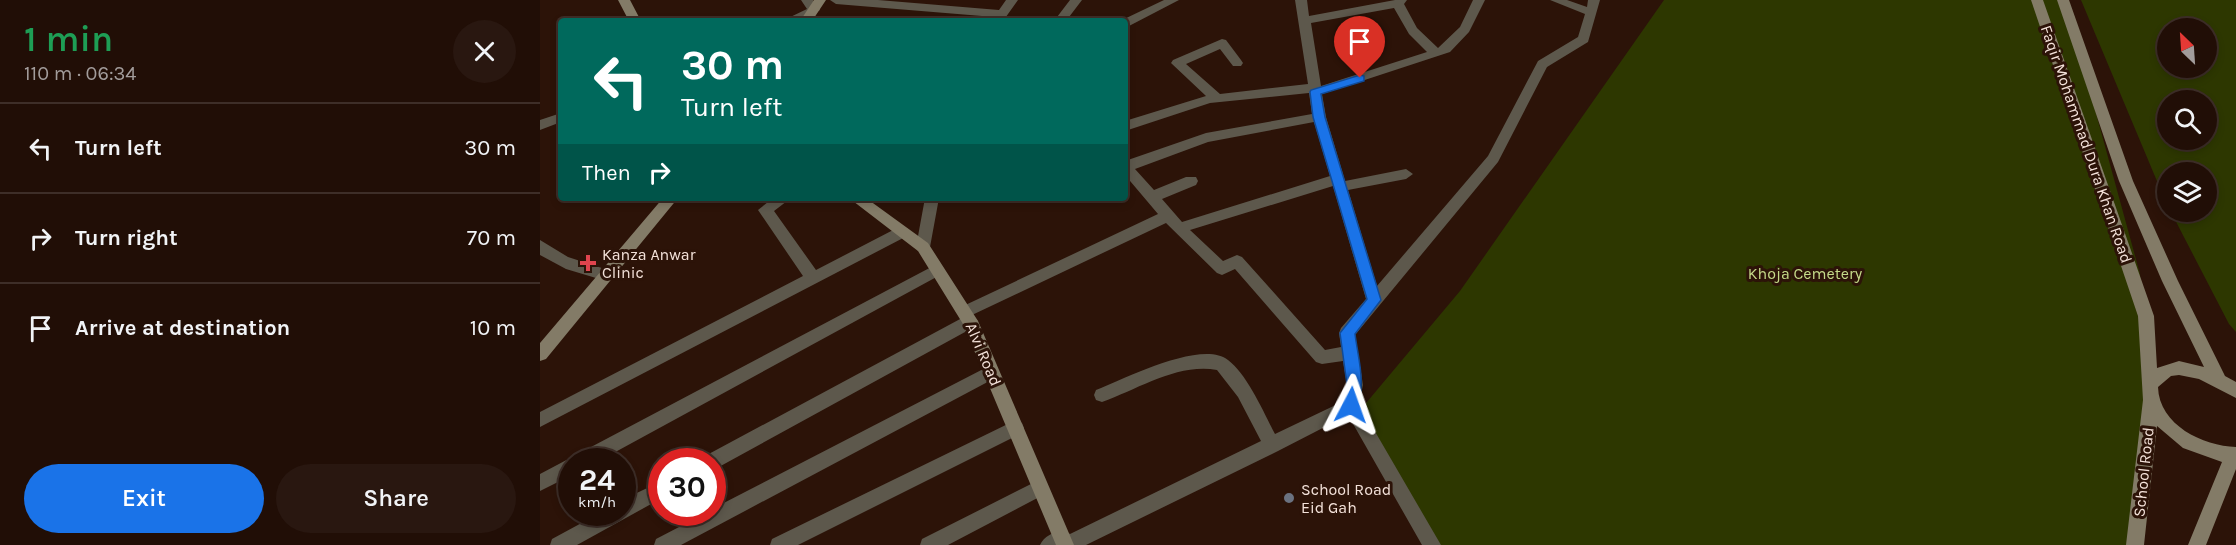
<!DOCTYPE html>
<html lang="en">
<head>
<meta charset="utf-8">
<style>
  body { margin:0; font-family:Karla,sans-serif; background:#291710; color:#f1f3f6; height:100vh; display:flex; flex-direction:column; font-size:22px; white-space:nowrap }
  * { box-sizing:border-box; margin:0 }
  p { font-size:20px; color:#a29c9b }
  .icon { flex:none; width:33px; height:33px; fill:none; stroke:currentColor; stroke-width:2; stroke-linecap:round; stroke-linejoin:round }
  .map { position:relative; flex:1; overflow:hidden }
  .details { display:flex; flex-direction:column; background:#210e06; width:540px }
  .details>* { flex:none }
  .banner { position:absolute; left:18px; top:18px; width:570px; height:183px; border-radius:6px; box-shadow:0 3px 9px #0003,0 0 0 2px #3e2e28; background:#00695c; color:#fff; overflow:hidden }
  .needle { width:39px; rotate:335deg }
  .buttons { position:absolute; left:1617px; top:18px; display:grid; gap:12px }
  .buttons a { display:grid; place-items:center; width:60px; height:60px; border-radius:50%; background:#210e06; box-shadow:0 3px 9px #0003,0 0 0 2px #3e2e28; font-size:30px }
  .speed { position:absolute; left:18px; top:448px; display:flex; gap:12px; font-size:30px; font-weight:700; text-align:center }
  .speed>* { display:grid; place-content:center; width:78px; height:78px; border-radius:50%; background:#210e06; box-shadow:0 3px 9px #0003,0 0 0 2px #3e2e28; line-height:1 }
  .speed small { font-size:15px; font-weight:400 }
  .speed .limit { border:9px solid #d22; background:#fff; color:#111 }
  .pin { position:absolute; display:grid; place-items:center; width:51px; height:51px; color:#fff; margin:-62px -26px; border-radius:50% 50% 50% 0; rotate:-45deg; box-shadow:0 0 6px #0007 }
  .pin .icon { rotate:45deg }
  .me { position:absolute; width:66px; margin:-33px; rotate:4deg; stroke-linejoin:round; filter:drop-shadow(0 0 4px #0008) }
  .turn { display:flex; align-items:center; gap:21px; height:126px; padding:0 24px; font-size:27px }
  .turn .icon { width:78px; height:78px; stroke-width:2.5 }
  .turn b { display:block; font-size:42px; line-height:51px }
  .then { display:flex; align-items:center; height:57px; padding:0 24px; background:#0003; gap:12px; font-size:22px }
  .round { display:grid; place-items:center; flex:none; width:63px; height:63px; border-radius:32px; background:#291710 }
  .head { display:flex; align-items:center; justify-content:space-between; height:102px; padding:0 24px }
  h1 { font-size:36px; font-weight:600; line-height:45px; color:#1e9e55 }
  .primary-button { display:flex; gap:12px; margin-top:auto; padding:12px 24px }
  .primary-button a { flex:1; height:69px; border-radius:36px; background:#1a73e8; color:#fff; font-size:24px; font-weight:600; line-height:69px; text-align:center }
  .primary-button a+a { background:#291710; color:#f1f3f6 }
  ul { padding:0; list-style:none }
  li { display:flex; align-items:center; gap:18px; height:90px; padding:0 24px; border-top:2px solid #3e2e28 }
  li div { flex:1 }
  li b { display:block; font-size:22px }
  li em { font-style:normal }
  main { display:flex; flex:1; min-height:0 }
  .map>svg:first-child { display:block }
  .green { fill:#2d3700; fill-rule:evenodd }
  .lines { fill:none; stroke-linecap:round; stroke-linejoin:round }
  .street { fill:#5d584c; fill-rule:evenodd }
  .secondary { fill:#837b67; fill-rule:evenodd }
  .route { fill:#1a73e8; stroke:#114b97; stroke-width:1.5 }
  .health-dot { fill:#e0444e; stroke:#2c1308; stroke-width:2 }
  .worship-dot { fill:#6b7280; stroke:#2c1308; stroke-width:2 }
  .labels { text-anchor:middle; stroke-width:6; stroke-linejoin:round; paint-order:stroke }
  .street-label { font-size:16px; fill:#f4e2da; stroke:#2c1308 }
  .poi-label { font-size:16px; fill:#f4e2da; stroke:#2c1308; text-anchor:start }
  .park-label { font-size:16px; fill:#c5da89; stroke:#2c1308 }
</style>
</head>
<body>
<main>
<section class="details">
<div class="head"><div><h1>1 min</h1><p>110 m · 06:34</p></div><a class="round"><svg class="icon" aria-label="close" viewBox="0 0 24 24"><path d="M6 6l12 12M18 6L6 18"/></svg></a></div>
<ul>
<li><svg class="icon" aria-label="left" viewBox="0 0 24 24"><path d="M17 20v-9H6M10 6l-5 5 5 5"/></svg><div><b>Turn left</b></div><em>30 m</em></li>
<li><svg class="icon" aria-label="right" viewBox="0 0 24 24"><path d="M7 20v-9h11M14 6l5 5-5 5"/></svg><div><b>Turn right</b></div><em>70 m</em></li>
<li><svg class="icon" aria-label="arrive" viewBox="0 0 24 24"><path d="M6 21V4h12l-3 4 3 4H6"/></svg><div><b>Arrive at destination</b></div><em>10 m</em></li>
</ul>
<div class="primary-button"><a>Exit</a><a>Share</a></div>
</section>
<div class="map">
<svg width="1696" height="545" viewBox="0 0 1696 545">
  <rect width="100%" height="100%" fill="#2c1308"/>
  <!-- green -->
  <path class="green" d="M1124 0H1525L1600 274 1610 398 1594 545H891L816 415 920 291Z
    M1541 0H1696V332L1689 324 1631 212H1666V172H1628L1627 205ZM1628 28H1666V68H1628ZM1628 100H1666V140H1628Z"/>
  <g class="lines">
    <!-- street -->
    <path class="street" d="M261 0H273L280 10 258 21H242L267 9Z
      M290 0H338L459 10 466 0H478L463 21H451L454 17 296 4Z
      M530 0H542L526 21H514Z
      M624 0H639L589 26 585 27V21H580Z
      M755 0H767L769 16 855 0H867L864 4 877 28 898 48 920 27 933 0H945L929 32 910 52 782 94 786 117 805 181 866 169 873 174 866 179 808 190 837 286 948 156 998 61 1038 37 1045 14 1010 0H1027L1047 7 1048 0H1060L1048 42 1007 67 958 162 815 335 823 385 819 404 901 545H882L808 415 738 451 546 545H500C504 536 513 533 522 529L530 534 721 441 698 397 677 370C637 363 599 389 562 402L556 400 554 395 556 390C584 379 662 339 688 360 707 374 724 413 735 434L804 401 807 385 803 361 782 364 776 362 695 269 682 275 677 273 626 223 432 315 438 321 436 326 177 468 172 469V462H162L165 456 422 318 416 312 419 308 618 214 585 175V161L666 133 772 114 769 93 670 103 585 131V121L666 96 631 63 633 60 682 39 686 40 701 60 703 63 701 66H693L680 49 646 64 680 94 768 84ZM854 8 869 34 887 52 781 86 771 23ZM774 122 790 176 642 222 622 199 656 185 658 181 656 177H646L614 190 595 169 668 142ZM793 186 826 299 801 328 799 333 801 347 785 350 702 257 697 255 683 261 650 230Z
      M21 113V122L0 130V120Z
      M233 198H251L234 211 276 270 357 228H367L369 232 367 236 0 427V412L263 276 218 210Z
      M385 198H399L390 247 388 251H378L376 247Z
      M0 240 28 257 71 271 74 275 71 279 66 281 26 269 0 255Z
      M397 264 402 266 404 270 402 274 57 462H32V475L0 491V474Z
      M451 365 457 367 459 372 457 377 141 545H114L116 539 166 513H172V509Z
      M476 420 482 423 484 428 482 433 258 545H230L232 539Z
      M499 480 505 482 508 488 505 494 408 545H380L382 539Z
      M122 481V498L37 545H10L12 539 60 513H82V500Z"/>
    <!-- secondary -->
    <path class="secondary" d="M78 0H90L101 21H89Z
      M274 0H286L272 21H260Z
      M1491 0H1503L1614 316 1617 368 1639 361 1664 367 1622 281 1579 181 1517 0H1529L1593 181 1638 281 1685 376 1696 382V398L1659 379 1639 375 1631 376 1618 387C1619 425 1663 446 1696 447V469L1666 545H1648L1682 462 1643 448 1617 426 1604 545H1586L1603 400 1598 316Z
      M123 198H138L6 359 0 361V343Z
      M309 198H326L388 243 438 321 534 545H516L423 324 378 251Z"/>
  </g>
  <!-- route -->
  <path class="route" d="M820 75 824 76V81L781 94 785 117 841 300 815 334C818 358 827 386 816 410L811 411 806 410 803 405 807 385 800 333 827 299 773 117 770 92 771 90Z"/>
  <!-- markers -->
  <path class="health-dot" d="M45 254h6v6h6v6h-6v6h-6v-6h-6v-6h6z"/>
  <circle class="worship-dot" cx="749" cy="498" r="6"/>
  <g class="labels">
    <!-- street labels -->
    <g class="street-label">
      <text transform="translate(1547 144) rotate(71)" y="6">Faqir Mohammad Dura Khan Road</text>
      <text transform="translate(444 354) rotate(67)" y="6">Alvi Road</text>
      <text transform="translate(1603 472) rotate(-84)" y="6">School Road</text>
    </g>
    <!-- poi labels -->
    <g class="poi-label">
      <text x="62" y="260">Kanza Anwar<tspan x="62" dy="18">Clinic</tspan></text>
      <text x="761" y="495">School Road<tspan x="761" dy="18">Eid Gah</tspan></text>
    </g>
    <!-- park labels -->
    <g class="park-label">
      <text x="1265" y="279">Khoja Cemetery</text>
    </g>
  </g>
</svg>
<div class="buttons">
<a><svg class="needle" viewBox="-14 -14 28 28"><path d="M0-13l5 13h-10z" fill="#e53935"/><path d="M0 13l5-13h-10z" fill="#a29c9b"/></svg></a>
<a><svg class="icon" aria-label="search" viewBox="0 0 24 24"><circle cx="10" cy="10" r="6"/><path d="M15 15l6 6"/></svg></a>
<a><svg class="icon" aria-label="layers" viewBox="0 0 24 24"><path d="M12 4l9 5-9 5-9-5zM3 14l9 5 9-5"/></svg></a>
</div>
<div class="speed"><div>24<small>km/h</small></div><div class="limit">30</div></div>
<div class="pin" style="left:820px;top:78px;background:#d93025"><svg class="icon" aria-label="arrive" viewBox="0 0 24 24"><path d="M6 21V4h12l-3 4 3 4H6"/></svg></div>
<svg class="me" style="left:811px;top:405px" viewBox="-20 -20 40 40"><path d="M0-17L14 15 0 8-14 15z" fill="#1a73e8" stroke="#fff" stroke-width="4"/></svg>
<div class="banner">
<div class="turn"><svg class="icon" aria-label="left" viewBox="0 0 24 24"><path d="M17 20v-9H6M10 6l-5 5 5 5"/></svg><div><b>30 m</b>Turn left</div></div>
<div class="then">Then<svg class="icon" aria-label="right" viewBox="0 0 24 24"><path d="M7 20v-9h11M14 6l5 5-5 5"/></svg></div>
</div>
</div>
</main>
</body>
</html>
